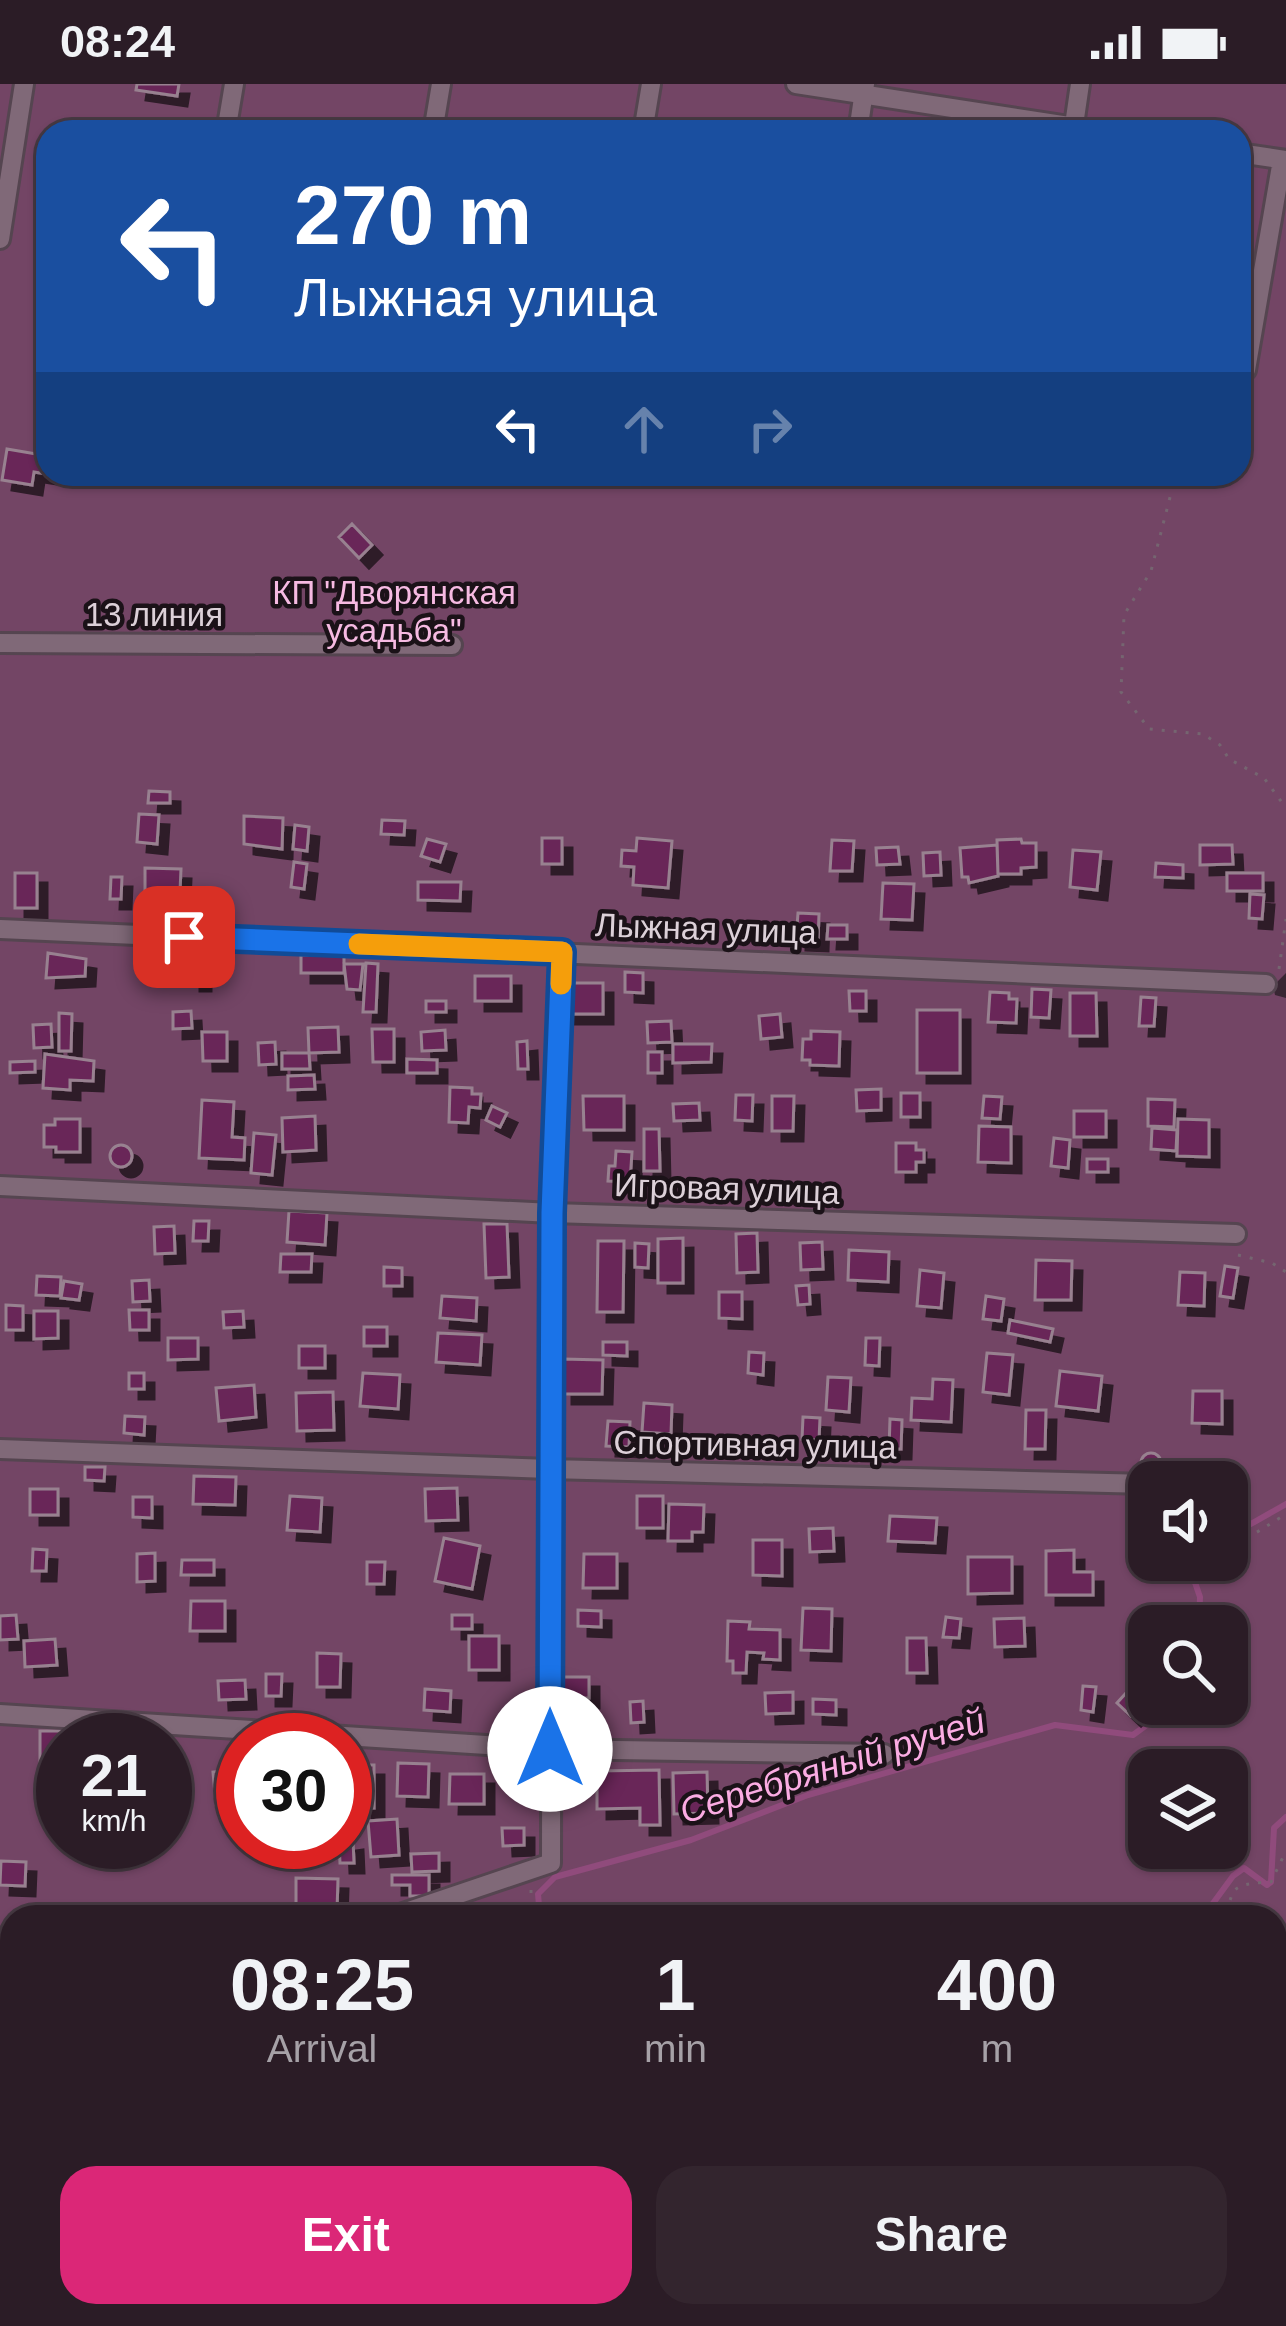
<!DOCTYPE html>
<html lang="en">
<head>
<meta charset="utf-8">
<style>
  body { margin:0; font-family:Arial,sans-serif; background:#33252e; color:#f1f3f6; height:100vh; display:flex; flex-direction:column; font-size:45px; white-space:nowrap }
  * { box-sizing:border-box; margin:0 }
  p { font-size:39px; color:#a6a1a7 }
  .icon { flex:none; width:66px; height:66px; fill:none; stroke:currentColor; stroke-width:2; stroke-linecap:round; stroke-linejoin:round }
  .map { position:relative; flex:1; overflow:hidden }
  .sheet { position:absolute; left:0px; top:1821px; width:1287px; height:423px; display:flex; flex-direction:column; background:#2b1c26; border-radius:36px 36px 0 0; box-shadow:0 3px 9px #0004,0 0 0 3px #473a43 }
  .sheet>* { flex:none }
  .guide { position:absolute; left:36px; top:36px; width:1215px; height:366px; border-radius:36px; box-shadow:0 3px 9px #0004,0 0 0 3px #473a43; background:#1a4fa0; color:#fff; overflow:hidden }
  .buttons { position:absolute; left:1128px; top:1377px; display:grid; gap:24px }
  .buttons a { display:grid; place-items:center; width:120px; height:120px; border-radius:24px; background:#2b1c26; box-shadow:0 3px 9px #0004,0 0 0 3px #473a43; font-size:60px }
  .speed { position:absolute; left:36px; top:1629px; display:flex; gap:24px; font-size:60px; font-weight:700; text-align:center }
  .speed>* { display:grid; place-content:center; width:156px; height:156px; border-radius:50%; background:#2b1c26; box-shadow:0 3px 9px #0004,0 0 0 3px #473a43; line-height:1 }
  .speed small { font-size:30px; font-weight:400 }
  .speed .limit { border:18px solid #d22; background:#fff; color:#111 }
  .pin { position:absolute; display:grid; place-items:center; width:102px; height:102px; color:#fff; margin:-51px; border-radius:24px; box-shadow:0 6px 18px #0006 }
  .me { position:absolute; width:132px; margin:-66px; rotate:0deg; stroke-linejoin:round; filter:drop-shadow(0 0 9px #0008) }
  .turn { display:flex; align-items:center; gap:42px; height:252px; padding:0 60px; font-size:54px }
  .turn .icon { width:156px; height:156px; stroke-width:2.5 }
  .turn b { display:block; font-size:84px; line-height:102px }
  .lanes { display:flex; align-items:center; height:114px; padding:0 60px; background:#0003; justify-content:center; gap:60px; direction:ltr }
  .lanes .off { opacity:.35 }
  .eta { display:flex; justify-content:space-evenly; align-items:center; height:204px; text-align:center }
  .eta b { font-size:72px; font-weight:700; line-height:84px }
  .primary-button { display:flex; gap:24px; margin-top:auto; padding:24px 60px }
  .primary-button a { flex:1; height:138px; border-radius:36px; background:#db2777; color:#fff; font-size:48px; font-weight:700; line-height:138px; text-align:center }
  .primary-button a+a { background:#33252e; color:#f1f3f6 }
  .status { display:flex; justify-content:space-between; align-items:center; height:84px; padding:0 60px; background:#2b1c26; direction:ltr }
  .status svg { height:33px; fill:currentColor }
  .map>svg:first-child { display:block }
  .green { fill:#734565; fill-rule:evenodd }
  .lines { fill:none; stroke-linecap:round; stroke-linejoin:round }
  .stream { stroke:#904b7c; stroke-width:6 }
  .building { fill:#692758; stroke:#988190; stroke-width:3; filter:url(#shadow) }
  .minor-casing { stroke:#554550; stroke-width:24 }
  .path { stroke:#756570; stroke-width:3; stroke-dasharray:3 9; stroke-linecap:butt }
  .minor { stroke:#806978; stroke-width:18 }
  .route-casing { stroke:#114b97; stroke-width:30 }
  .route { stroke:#1a73e8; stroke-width:21 }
  .slow { stroke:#f59e0b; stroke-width:21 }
  .labels { text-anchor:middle; stroke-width:9; stroke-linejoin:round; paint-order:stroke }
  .park-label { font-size:33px; fill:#f6bae2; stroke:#1b1218 }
  .street-label { font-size:33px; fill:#dcd0d8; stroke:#1b1218 }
  .water-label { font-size:36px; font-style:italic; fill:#fbace3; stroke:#1b1218 }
</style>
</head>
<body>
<div class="status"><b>08:24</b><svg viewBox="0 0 49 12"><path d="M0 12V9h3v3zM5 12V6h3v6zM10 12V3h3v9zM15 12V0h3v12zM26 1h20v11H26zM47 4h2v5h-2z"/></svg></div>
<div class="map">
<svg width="1286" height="2242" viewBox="0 0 1286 2242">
  <defs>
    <filter id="shadow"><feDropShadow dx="10" dy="10" stdDeviation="0" flood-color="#0009"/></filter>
  </defs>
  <rect width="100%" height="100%" fill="#392633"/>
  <!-- green -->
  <path class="green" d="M0 0H1286V889L1273 902 1275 911 1286 914V2242H790L794 2232H1275V1833H12V2232H642L637 2242H0ZM48 48H1239V390H48ZM1149 1398H1227V1476H1149ZM1149 1542H1227V1620H1149ZM63 1656H165V1758H63ZM243 1656H345V1758H243ZM1149 1686H1227V1764H1149Z"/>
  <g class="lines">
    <!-- stream -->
    <path class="stream" d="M1227 1463 1240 1459 1249 1441 1286 1420
      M1195 1476 1190 1484 1200 1513 1199 1542
      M540 1833 538 1810 555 1793 691 1756 808 1711 1055 1641 1133 1651 1148 1640 1159 1620
      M1203 1833 1233 1792 1244 1784 1267 1801 1271 1798 1274 1744 1286 1733
      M511 2232V2242
      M530 2242 539 2232"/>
  </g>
  <!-- building -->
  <path class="building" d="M137 0H179L177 12 136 6Z
    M7 365 48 372 47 390 34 388 32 401 2 396Z
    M352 440 372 461 359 474 339 453Z
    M149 707 170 708V719H148Z
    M139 730 159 731 157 760 137 758Z
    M244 732 283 734 282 765 244 760Z
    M382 736 405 737 404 751 381 750Z
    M295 741 309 743 307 767 293 765Z
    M542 754H562V780H542Z
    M637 754 672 757 668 804 633 801 634 783 621 782 622 766 636 767Z
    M427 755 446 760 440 778 421 772Z
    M1021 755 1022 759H1036V783L1021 784V790H998L997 756Z
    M832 756 854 757 852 787H830Z
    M997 761 998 792 969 799 968 793H962L960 764Z
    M1200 761H1232L1233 780 1200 781Z
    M898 763 900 780 877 781 876 764Z
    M1073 766 1101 768 1097 806 1070 803Z
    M940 768 941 791 924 792 923 769Z
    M294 778 307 780 304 805 291 803Z
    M1156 779 1183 781V794L1155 793Z
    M145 784 181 785 180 807H171V814H155V807L145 806Z
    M15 789H37V824H15Z
    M1227 789H1263V807H1227Z
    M111 793H122L121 815H110Z
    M418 798H461L460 817 418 816Z
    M883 799 914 800 912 836 881 835Z
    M193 809H216L215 833H192Z
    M1250 810 1264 811 1262 835 1249 834Z
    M798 829 819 830 818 857 796 856Z
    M828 841H847V855H827Z
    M48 869 86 875 85 892 46 894Z
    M301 871H344V889H301Z
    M167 873 201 874V897H190V890H167Z
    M366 879 378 880 376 928H363Z
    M344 880H363L360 906 347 905Z
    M625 888 643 889V909L625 908Z
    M475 892H511V917H475Z
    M563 899H603V930H563Z
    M1032 905 1051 906 1049 934 1031 933Z
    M849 907H866V927H850Z
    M990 908 1009 909V915H1017L1016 939 988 938Z
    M1070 909H1096L1097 952H1070Z
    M1141 913 1156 914 1154 942H1139Z
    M426 917H446V928H426Z
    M917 926H960V989H917Z
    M191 927 192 944 173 945V928Z
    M59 929 72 930 71 967H59Z
    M780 930 782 953 761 955 759 932Z
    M671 937 672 958 648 959 647 938Z
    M51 940 52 963 34 964 33 941Z
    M338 943 339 968 309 969 308 944Z
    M372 945H394V978H373Z
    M445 946 446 966 422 967 421 948Z
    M811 947 840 948 839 982 810 981V976H802L803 955H811Z
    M202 948H227V977H203Z
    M527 957 528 985H518L517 958Z
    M275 958 276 980 259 981 258 959Z
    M673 960H712L711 978 673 979Z
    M648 968H662V989H648Z
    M282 969H309L310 985H282Z
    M45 970 94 977 93 997 70 996V1006L43 1004Z
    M407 975 437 976V989H407Z
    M35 977V988L10 989V978Z
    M314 991 315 1005 288 1006V992Z
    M450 1003 472 1004V1010H481L480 1024 469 1023 468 1039 449 1038Z
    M881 1005V1026L857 1027 856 1006Z
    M901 1009H920V1033H901Z
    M736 1011H753L752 1037 735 1036Z
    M583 1012H624V1046H584Z
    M772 1012H794L793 1047H772Z
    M984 1012 1002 1013 1000 1035 982 1034Z
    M1148 1015 1175 1016 1174 1043 1148 1042Z
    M202 1016 234 1018 232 1053 245 1054 244 1076 199 1074Z
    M699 1019 700 1036 674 1037 673 1020Z
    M492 1022 507 1029 500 1043 486 1036Z
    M1074 1027H1106V1053H1074Z
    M315 1032 316 1066 283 1068 282 1034Z
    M55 1035H80V1068H56V1063H44V1041H55Z
    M1178 1035 1209 1036V1073L1177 1072Z
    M979 1042 1011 1043V1079L978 1078Z
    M1152 1044 1177 1046 1176 1067 1151 1065Z
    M644 1045H659L660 1087H644Z
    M254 1049 276 1051 272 1091 251 1089Z
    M1054 1054 1070 1056 1068 1084 1051 1082Z
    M896 1059H916V1066H924V1078H916V1088H896Z
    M110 1072a11 11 0 1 1 22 0a11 11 0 1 1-22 0Z
    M616 1067 632 1068 630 1098 608 1097 609 1082H615Z
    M1087 1075H1108V1088H1087Z
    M289 1127 327 1129 325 1161 287 1158Z
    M194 1137H209L208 1157H193Z
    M484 1140H507L509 1193 486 1194Z
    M174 1142 175 1169 155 1170 154 1143Z
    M757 1149 758 1188 737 1189 736 1150Z
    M683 1154V1199H658V1155Z
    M598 1157H624L623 1228H597Z
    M822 1158 823 1185 801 1186 800 1159Z
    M635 1159 649 1160 648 1184 635 1183Z
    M849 1166 889 1168 888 1198 848 1196Z
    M281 1170H312L311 1188H280Z
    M1036 1176 1072 1177 1071 1216H1035Z
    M1225 1182 1238 1184 1233 1214 1220 1212Z
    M384 1183 402 1184V1202H384Z
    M920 1186 944 1189 941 1224 917 1222Z
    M1180 1188 1205 1189 1204 1222 1178 1221Z
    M37 1192 61 1193 60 1212 36 1211Z
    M149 1196 150 1217 133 1218 132 1197Z
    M64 1197 82 1200 79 1216 61 1214Z
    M809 1201 810 1220 798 1221 796 1202Z
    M719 1208H742V1235L719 1234Z
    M442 1212 477 1214 476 1237 440 1234Z
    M986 1212 1004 1215 1001 1237 983 1235Z
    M6 1221 23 1222V1246H6Z
    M129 1226H149V1246H130Z
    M34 1227H58V1254L34 1255Z
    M243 1227 244 1243 224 1244 223 1228Z
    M1010 1236 1053 1245 1050 1258 1008 1249Z
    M364 1243H387V1262H364Z
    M438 1249 482 1251 480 1281 436 1278Z
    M168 1254H198V1275L168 1276Z
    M866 1254H880L879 1282 865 1281Z
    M603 1258H627V1272L603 1271Z
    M299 1262H325V1284H299Z
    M749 1268 764 1269 763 1291 748 1289Z
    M987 1269 1013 1271 1009 1311 983 1308Z
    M562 1275 603 1276 602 1310H562Z
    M1060 1287 1102 1292 1098 1327 1056 1322Z
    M129 1289H144V1305H129Z
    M363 1289 400 1291 398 1325 360 1322Z
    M828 1293 851 1294 849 1328 826 1326Z
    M933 1295 953 1296 951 1338 911 1336 912 1314 932 1315Z
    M254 1301 256 1333 219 1337 216 1304Z
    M1193 1307H1222V1340L1192 1339Z
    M333 1308 334 1346 297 1347 296 1309Z
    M644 1319 672 1321 671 1350 642 1348Z
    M1026 1326H1046L1045 1365H1025Z
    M125 1332 145 1333 144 1351 124 1349Z
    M803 1333 820 1334 819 1356 802 1355Z
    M890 1335 902 1336 901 1365H889Z
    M608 1337 630 1338 629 1363 606 1362Z
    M1141 1379a10 10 0 1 1 20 0a10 10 0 1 1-20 0Z
    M85 1383H105L104 1397 85 1396Z
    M194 1392 236 1393 235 1421 193 1420Z
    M457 1404 458 1436 426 1437 425 1405Z
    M30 1405H58V1431H30Z
    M290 1412 322 1414 320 1448 287 1446Z
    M637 1412H663V1444H637Z
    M133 1413H152V1434L133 1433Z
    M669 1420 704 1421 703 1448H692V1457H668Z
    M890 1432 937 1434 935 1459 888 1457Z
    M833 1444 834 1467 810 1468 809 1445Z
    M444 1454 480 1462 472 1505 435 1497Z
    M753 1456H782V1492L753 1491Z
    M33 1465 47 1466 46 1487H32Z
    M1074 1466V1488H1093V1511H1046V1467Z
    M155 1469V1497L137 1498V1470Z
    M584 1470H617V1504H583Z
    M968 1473H1012V1509L968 1510Z
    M182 1476H214V1491H181Z
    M367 1478H385L384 1500H367Z
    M191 1517H225V1547H190Z
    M803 1524 832 1525 831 1567 801 1566Z
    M578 1526 601 1527V1543L578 1542Z
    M16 1531 18 1555 0 1556V1532Z
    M452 1531H472V1545H452Z
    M946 1533 961 1535 959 1554 943 1553Z
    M1024 1534 1025 1562 995 1563 994 1535Z
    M728 1537 750 1538 749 1545 780 1546V1576L763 1575 764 1569 747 1568 746 1589H733V1577H727Z
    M469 1552H499V1586H469Z
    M907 1554H926L927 1589H907Z
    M55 1555 57 1581 25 1583 24 1557Z
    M317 1569 341 1570 340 1603H317Z
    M266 1590H282L281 1612H266Z
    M560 1593H589V1614H559Z
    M245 1596 246 1615 219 1616 218 1597Z
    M1083 1602 1096 1603 1093 1628 1081 1626Z
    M425 1605 451 1607 450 1628 424 1626Z
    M793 1608V1629L766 1630 765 1609Z
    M1127 1608 1141 1621 1131 1632 1117 1619Z
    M813 1615 836 1616V1631L813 1630Z
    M643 1617 644 1638 631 1639 630 1618Z
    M40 1647H82V1656H63V1685H40Z
    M398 1679 429 1680 428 1713 397 1712Z
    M361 1681H374V1724H362Z
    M243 1685V1719L216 1721 213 1688Z
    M659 1686 660 1741H640V1724L597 1725V1687Z
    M707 1688 708 1729 674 1730 673 1689Z
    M450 1690H484V1720H449Z
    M397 1735 399 1771 371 1773 368 1737Z
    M502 1744H524V1761L503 1762Z
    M353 1756 354 1779H340L339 1758Z
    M439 1769V1787L412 1788 411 1770Z
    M1 1777 26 1778 25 1802 0 1801Z
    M392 1791H429V1812H410V1801H392Z
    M296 1794 338 1795 337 1826H296Z
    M103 1823 133 1824V1833H103Z"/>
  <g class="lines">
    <defs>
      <path id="minor" d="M796 0 1108 48
        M226 48 234 0
        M433 48 441 0
        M643 48 651 0
        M858 48 865 0
        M1073 48 1080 0
        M1239 69 1286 76
        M0 155 24 0
        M1246 286 1282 76
        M0 559 452 561
        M0 845 1266 900
        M0 1102 552 1129 1236 1150
        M0 1365 549 1385 1149 1400
        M0 1630 550 1665 884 1670
        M391 1833 551 1779 552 1129 562 868
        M0 1884 12 1885"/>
    </defs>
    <!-- minor casing -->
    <use href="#minor" class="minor-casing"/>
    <!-- path -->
    <path class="path" d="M1176 390 1151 487 1124 531 1121 608 1149 645 1203 650 1220 661 1229 675 1264 694 1286 724
      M1279 885 1286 835
      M1238 1171 1272 1179 1286 1188
      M1227 1442 1246 1455 1286 1430
      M531 1806V1833
      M1214 1833C1246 1816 1212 1800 1271 1798L1286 1767
      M592 2232 600 2242
      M754 2232 756 2242"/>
    <!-- minor -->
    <use href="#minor" class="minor"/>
  </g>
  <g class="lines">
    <defs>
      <path id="route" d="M184 853 562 868 552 1129 550 1665"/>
    </defs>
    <!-- route casing -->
    <use href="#route" class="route-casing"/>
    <!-- route -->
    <use href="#route" class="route"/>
    <!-- slow -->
    <path class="slow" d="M359 860 562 868 561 900"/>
  </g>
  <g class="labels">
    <!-- park labels -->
    <g class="park-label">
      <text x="394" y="520">КП "Дворянская<tspan x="394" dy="38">усадьба"</tspan></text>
    </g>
    <!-- street labels -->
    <g class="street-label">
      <text x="154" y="542">13 линия</text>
      <text transform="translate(706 844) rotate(2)" y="12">Лыжная улица</text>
      <text transform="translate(727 1104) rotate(2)" y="12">Игровая улица</text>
      <text transform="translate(755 1360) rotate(1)" y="12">Спортивная улица</text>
    </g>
    <!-- water labels -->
    <g class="water-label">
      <text transform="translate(832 1681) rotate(-17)" y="13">Серебряный ручей</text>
    </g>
  </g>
</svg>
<div class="buttons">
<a><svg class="icon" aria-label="sound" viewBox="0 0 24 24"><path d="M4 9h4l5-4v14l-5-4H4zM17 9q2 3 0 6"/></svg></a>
<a><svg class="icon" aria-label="search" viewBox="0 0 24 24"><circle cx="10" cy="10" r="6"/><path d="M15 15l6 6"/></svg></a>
<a><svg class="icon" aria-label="layers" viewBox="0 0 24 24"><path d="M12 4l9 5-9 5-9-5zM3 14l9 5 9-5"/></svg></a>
</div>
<div class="speed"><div>21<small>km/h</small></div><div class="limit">30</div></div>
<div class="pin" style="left:184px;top:853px;background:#d93025"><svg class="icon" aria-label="arrive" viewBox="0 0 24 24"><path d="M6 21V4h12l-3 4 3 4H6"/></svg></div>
<svg class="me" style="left:550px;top:1665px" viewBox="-20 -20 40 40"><circle r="19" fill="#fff"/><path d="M0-13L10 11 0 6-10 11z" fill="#1a73e8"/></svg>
<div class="guide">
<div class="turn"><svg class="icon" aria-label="left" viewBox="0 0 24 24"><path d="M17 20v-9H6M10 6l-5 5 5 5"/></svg><div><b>270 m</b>Лыжная улица</div></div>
<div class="lanes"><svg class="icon" aria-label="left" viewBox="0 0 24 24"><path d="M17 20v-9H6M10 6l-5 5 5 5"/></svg><svg class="icon off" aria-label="ahead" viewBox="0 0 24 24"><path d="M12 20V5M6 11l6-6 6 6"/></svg><svg class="icon off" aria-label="right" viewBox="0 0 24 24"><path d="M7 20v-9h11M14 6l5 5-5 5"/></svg></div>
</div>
<section class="sheet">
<div class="eta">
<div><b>08:25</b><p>Arrival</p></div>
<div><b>1</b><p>min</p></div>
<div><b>400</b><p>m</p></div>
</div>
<div class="primary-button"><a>Exit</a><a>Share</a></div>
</section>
</div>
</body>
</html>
